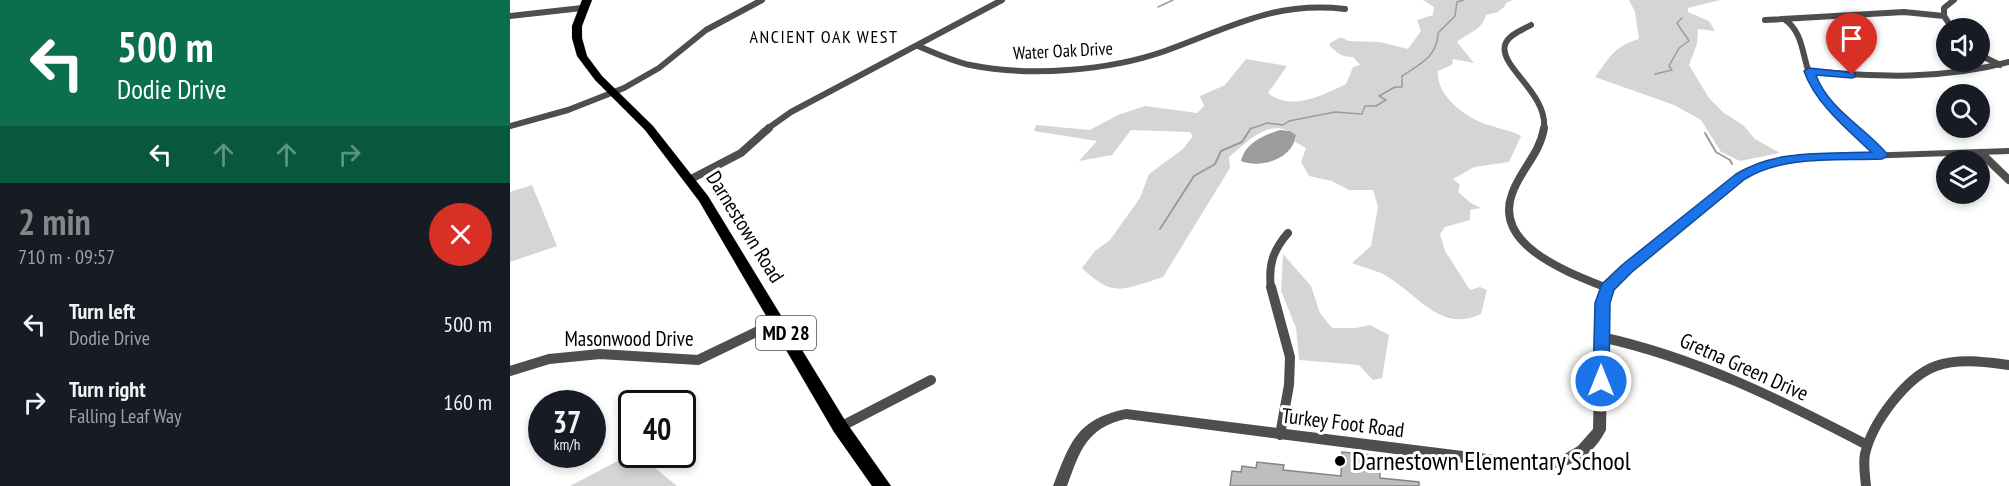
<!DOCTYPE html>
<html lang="en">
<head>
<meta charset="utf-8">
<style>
  body { margin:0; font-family:"PT Sans Narrow",sans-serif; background:#20242c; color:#f1f3f6; height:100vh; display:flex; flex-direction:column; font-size:22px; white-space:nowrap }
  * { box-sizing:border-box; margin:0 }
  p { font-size:20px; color:#9ea1a6 }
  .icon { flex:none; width:33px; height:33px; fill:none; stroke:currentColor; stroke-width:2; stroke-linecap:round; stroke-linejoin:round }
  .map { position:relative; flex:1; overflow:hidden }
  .details { display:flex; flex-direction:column; background:#171b24; width:510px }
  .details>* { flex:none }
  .guide { background:#0b6e4f; color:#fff; overflow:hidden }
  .fabs { position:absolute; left:1426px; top:18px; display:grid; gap:12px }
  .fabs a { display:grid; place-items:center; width:54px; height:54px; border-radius:50%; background:#171b24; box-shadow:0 3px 9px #0003; font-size:30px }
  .speed { position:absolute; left:18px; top:390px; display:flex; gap:12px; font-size:30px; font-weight:700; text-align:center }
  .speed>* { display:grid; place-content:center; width:78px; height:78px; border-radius:50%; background:#171b24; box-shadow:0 3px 9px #0003; line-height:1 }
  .speed small { font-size:15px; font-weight:400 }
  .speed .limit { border:3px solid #111; border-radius:9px; background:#fff; color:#111 }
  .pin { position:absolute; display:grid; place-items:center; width:51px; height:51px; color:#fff; margin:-62px -26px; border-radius:50% 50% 50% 0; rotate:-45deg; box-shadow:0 0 6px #0007 }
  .pin .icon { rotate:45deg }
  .me { position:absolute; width:66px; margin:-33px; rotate:0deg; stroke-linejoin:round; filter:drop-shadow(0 0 4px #0008) }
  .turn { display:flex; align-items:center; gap:21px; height:126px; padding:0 18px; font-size:27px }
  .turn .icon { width:78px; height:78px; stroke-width:2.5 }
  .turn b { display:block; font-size:42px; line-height:51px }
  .lanes { display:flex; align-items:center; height:57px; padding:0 18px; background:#0003; justify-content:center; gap:30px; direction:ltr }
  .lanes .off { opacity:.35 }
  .round { display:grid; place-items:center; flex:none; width:63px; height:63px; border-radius:32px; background:#20242c }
  .summary { display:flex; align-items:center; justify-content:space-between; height:102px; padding:0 18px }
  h1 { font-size:36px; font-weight:700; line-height:45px; color:#858687 }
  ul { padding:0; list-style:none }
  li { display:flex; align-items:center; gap:18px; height:78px; padding:0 18px }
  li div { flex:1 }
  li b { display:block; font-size:22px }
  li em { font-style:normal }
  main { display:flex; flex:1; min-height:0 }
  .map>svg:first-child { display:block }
  .green { fill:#d5d5d5 }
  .water { fill:#9c9c9c }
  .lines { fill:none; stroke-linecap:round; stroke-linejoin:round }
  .stream-far1 { stroke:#9c9c9c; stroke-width:1.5 }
  .stream { stroke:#9c9c9c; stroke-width:2 }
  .building { fill:#bebebe; stroke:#858585; stroke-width:1.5 }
  .primary-casing { stroke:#dbdbdb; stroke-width:1 }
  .minor-far2 { stroke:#4e4e4e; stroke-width:6 }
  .minor-far1 { stroke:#4e4e4e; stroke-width:8 }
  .minor { stroke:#4e4e4e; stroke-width:10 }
  .tertiary { fill:#4e4e4e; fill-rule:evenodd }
  .primary { fill:#000; fill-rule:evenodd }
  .route { fill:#1a73e8; stroke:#114b97; stroke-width:1.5 }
  .poi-dot { fill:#000; stroke:#fff; stroke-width:2 }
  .labels { text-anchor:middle; stroke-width:6; stroke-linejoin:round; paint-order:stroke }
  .far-neighbourhood-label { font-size:18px; letter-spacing:1.5px; fill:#000; stroke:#fff }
  .far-street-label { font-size:18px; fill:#000; stroke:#fff }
  .shield { fill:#fff; stroke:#4c4c4c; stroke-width:1.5 }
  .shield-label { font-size:20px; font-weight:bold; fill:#000 }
  .street-label { font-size:21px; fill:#000; stroke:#fff }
  .near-poi-label { font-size:26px; fill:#000; stroke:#fff; text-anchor:start }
</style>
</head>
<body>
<main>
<section class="details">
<div class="guide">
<div class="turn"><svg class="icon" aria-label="left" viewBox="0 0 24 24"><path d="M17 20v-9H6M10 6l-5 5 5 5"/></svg><div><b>500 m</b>Dodie Drive</div></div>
<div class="lanes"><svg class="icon" aria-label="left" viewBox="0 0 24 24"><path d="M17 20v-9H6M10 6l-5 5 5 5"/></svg><svg class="icon off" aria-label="ahead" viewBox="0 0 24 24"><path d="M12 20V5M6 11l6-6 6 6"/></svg><svg class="icon off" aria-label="ahead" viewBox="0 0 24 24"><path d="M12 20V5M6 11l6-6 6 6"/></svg><svg class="icon off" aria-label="right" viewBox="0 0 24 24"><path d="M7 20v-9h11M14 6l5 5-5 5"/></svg></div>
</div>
<div class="summary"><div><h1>2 min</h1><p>710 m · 09:57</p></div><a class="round" style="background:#d93025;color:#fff"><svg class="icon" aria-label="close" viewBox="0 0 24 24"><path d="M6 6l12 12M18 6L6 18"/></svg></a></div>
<ul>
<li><svg class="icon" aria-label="left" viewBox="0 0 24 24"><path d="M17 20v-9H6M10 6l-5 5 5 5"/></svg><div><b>Turn left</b><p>Dodie Drive</p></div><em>500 m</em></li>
<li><svg class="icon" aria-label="right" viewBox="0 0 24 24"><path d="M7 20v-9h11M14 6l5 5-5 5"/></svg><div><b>Turn right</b><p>Falling Leaf Way</p></div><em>160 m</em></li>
</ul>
</section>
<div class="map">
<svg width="1499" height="486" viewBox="0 0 1499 486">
  <rect width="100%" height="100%" fill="#fff"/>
  <!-- green -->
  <path class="green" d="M913 0H1023H1003L996 3 995 6 988 12 976 15C972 31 958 32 947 42L964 63 943 59 942 65 928 71C926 91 946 109 962 118 977 127 996 128 1011 136L999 162 964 167 943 179 950 185 948 192 961 203 971 208 960 210V220L935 227 930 234 935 251 960 290 970 287 977 290 971 314C929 334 907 292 873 274 864 270 852 267 842 263L861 246 868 207 863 190H839L822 181 799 176 791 162 796 148 785 142 786 135C760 116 739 141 719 157L720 168 653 277C614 289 604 299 572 268L585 251 600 240 630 198 639 174 673 149 683 136 680 132 621 130 602 155 569 161 587 141 524 131 526 125 580 130 608 115 635 106 687 113 694 106 690 96 715 85 736 59 777 66 758 93C782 112 813 95 836 84L843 67 850 65 843 57C832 57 828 54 820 46V43L831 37 838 41 870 42 898 49 911 31 907 20 923 15 924 7Z
    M1119 0H1210L1178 8V12L1199 21 1205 31 1188 29 1187 44 1179 65 1199 98 1214 113 1233 125 1245 139 1270 153 1230 161 1211 152 1191 120 1164 105 1085 77C1101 56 1103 47 1129 39L1125 12Z
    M22 185 47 246 0 262V192Z
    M773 254 801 286 810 313 822 328H846L860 325 879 335 872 378 863 380 849 365 789 360 786 328 771 291Z
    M121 454 129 455 167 486H60Z"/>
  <!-- water -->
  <path class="water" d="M770 130 780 131 786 135C783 159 751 169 731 161 735 143 754 135 770 130Z"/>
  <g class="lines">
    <!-- stream-far1 -->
    <path class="stream-far1" d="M648 7 663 0
      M1145 74 1162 70 1159 66 1169 48 1179 41 1167 23 1172 18
      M740 129 757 123 773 125 779 121 825 112 852 114 855 106H866L876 100 869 96 885 87H892V76C909 65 928 56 928 33L945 16 947 2 954 0"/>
    <!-- stream -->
    <path class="stream" d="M1195 133 1206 152 1220 160 1222 164
      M650 229 684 176 705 164 711 151 732 142 741 128"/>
  </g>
  <!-- building -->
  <path class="building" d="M832 452 870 456V478L909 482V486H720L722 471 731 472 732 466 746 468 747 462 774 465 773 470 831 476Z"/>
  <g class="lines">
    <defs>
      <path id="primary" d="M72 0H82L72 26V38L77 56 92 76 143 126 198 196 336 422 381 486H362L324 432 189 201 135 130 85 80 67 56 62 38V26Z"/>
    </defs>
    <!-- primary casing -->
    <use href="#primary" class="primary-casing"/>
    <!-- minor-far2 -->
    <path class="minor-far2" d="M0 16 72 8
      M1274 19C1297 34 1291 65 1305 86 1315 101 1330 117 1344 129
      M1255 20 1394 12 1434 16
      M1021 25C1012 30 998 35 995 45 989 67 1038 93 1034 129
      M1442 28 1434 16V8L1444 0
      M408 46C425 53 442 61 460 65 519 77 598 71 655 51 720 28 762 1 835 9
      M1470 55 1490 65
      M1299 71C1367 77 1433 80 1499 62
      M0 126 58 110 114 88 149 68 196 30 252 0
      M257 129 281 112 492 0"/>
    <!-- minor-far1 -->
    <path class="minor-far1" d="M1034 128C1030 154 1010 170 1002 194 983 246 1060 273 1097 288
      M1342 128 1372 155
      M1471 153 1499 180
      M181 179 231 153 259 128
      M761 289C758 265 763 250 778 233"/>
    <!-- minor -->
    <path class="minor" d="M761 287 780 357 779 385 770 435
      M1095 287 1097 288
      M1091 337C1187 358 1271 400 1357 445
      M0 371 39 359 90 354 188 360 269 321
      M330 427 421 380
      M1356 486C1355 475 1353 464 1355 454 1362 423 1396 377 1426 366 1449 358 1475 362 1499 365"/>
    <!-- tertiary -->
    <path class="tertiary" d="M1499 148V154L1293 161C1270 164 1254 166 1234 179L1121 271 1102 290 1098 303 1096 430C1077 467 1047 471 1009 470L616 419C576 428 570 451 557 486H543C560 443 566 419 616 409L1009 458H1035L1053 455 1068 446 1083 429 1086 303 1093 285 1113 265 1228 175C1249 161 1268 158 1293 155Z"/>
    <!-- primary -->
    <use href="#primary" class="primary"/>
  </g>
  <!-- route -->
  <path class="route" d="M1299 68 1345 73V77L1342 78 1306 75C1318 109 1356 128 1378 155L1372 159C1327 161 1274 155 1235 179L1122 272 1104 290 1100 303 1099 381 1097 386 1091 388 1086 386 1083 381 1085 303 1092 284 1112 265 1226 174C1266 149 1316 154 1361 152 1337 129 1305 103 1294 71Z"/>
  <!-- markers -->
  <circle class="poi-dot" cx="830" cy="461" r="6"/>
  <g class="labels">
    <!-- far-neighbourhood labels -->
    <g class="far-neighbourhood-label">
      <text x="314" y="43">ANCIENT OAK WEST</text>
    </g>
    <!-- far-street labels -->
    <g class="far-street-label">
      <text transform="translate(553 51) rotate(-3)" y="6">Water Oak Drive</text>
    </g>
    <!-- shield labels -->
    <rect class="shield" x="246" y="316" width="60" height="34" rx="4.5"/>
    <g class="shield-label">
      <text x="276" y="340">MD 28</text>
    </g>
    <!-- street labels -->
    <g class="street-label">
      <text transform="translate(235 227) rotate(58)" y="7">Darnestown Road</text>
      <text x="119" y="346">Masonwood Drive</text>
      <text transform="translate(1234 367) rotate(24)" y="7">Gretna Green Drive</text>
      <text transform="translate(833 423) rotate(7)" y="7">Turkey Foot Road</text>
    </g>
    <!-- near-poi labels -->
    <g class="near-poi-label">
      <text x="842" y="470">Darnestown Elementary School</text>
    </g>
  </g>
</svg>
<div class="fabs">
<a><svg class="icon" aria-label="sound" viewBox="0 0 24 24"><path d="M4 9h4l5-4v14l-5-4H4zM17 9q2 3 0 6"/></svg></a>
<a><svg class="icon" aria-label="search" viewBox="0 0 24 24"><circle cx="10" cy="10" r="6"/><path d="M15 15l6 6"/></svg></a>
<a><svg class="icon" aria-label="layers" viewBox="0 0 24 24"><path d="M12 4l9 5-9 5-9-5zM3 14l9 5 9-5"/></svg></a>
</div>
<div class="speed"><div>37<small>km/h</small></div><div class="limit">40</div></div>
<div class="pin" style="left:1342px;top:75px;background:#d93025"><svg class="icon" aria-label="arrive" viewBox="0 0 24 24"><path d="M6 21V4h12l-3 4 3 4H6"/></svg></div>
<svg class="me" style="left:1091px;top:381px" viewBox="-20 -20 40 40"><circle r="17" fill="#1a73e8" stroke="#fff" stroke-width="3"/><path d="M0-11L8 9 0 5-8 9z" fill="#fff"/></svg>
</div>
</main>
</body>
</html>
